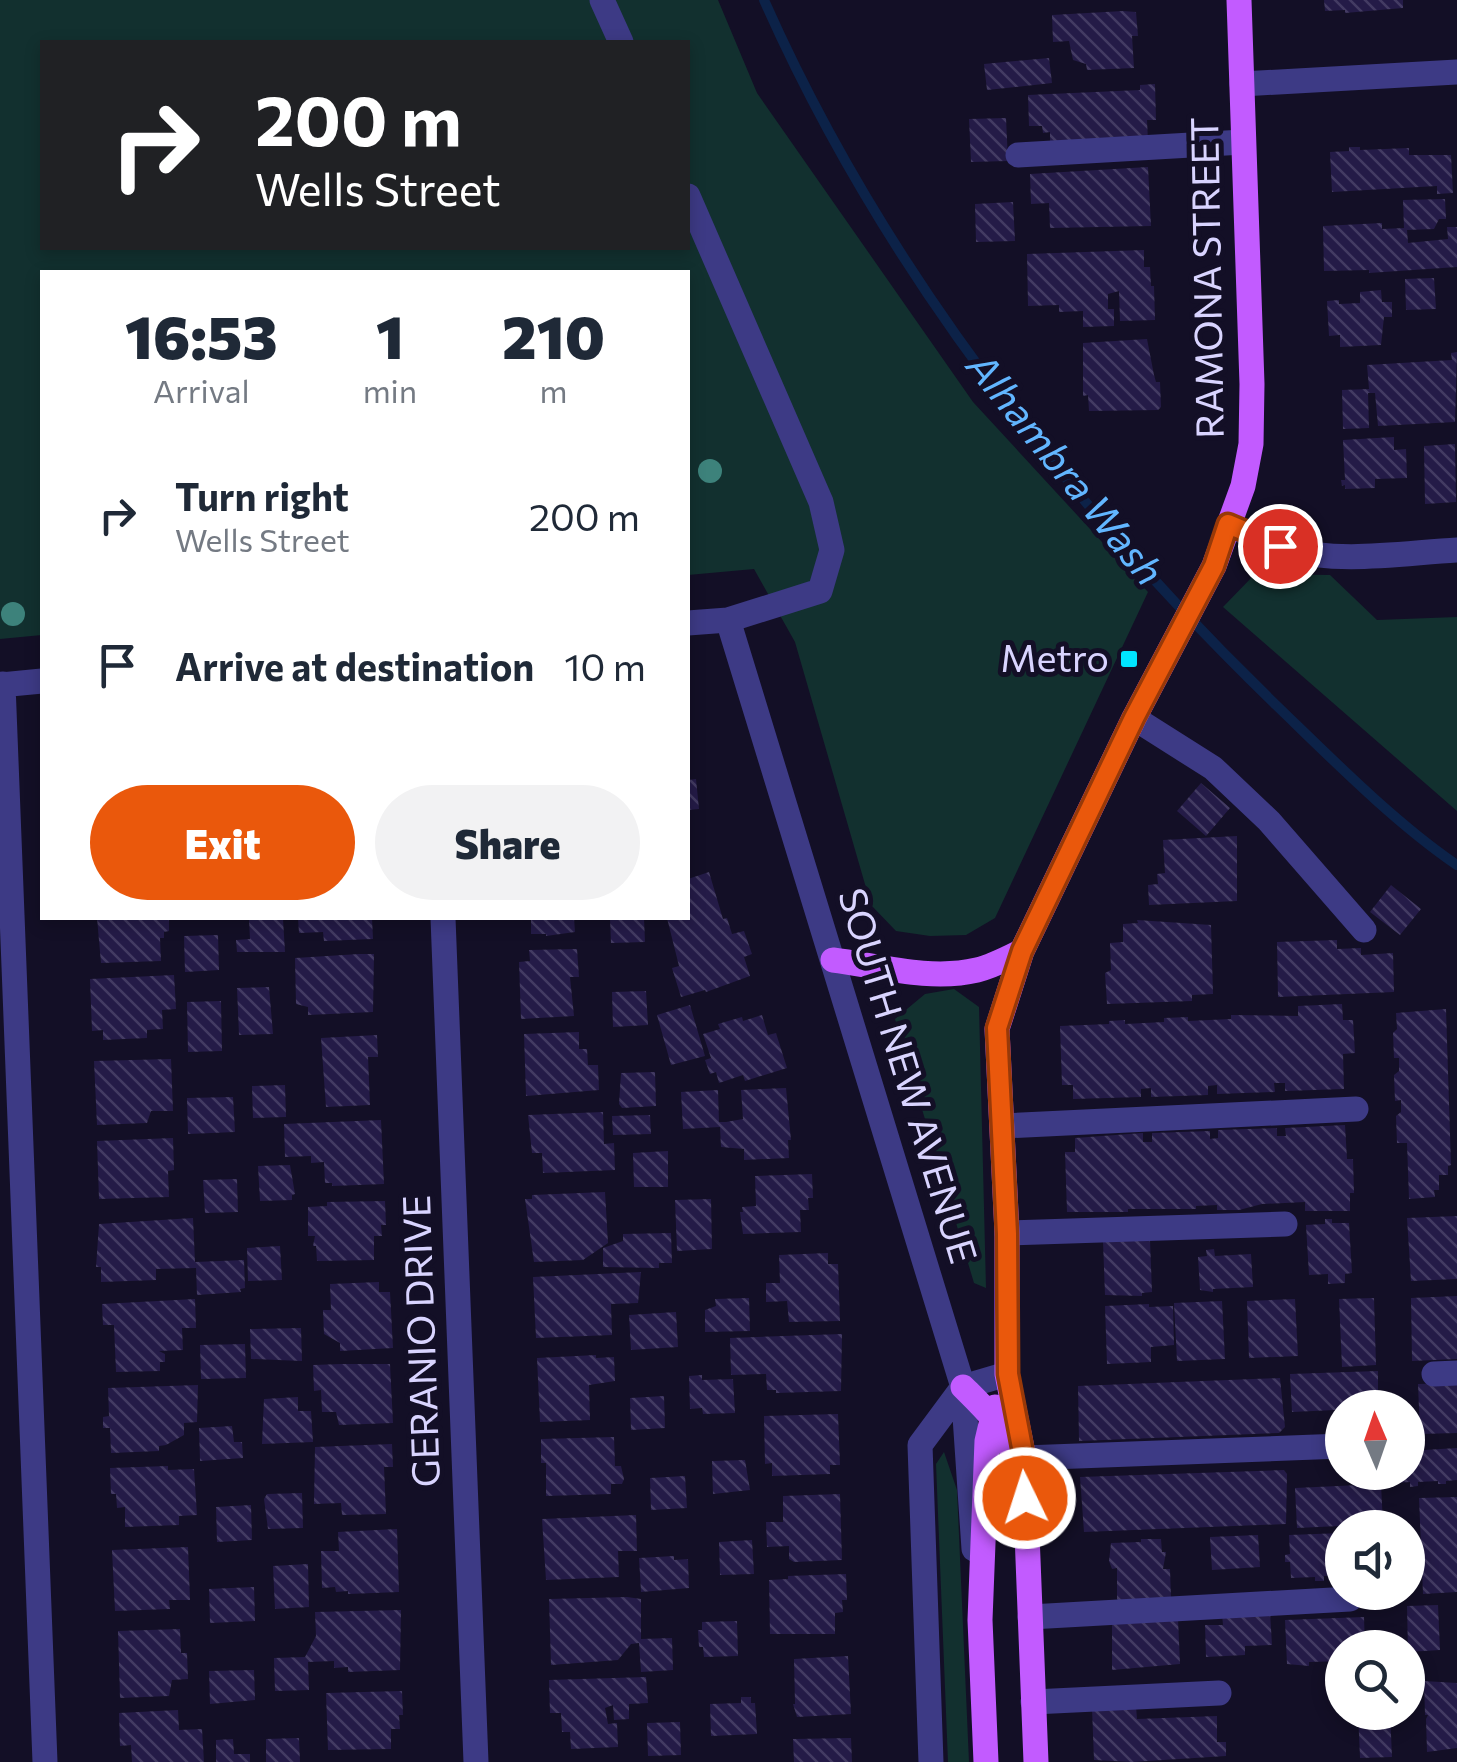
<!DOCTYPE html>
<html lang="en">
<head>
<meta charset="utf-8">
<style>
  body { margin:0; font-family:Commissioner,sans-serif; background:#f2f2f3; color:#1f2937; height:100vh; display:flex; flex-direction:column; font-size:38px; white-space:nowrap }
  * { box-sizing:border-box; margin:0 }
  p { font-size:32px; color:#747a83 }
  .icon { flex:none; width:55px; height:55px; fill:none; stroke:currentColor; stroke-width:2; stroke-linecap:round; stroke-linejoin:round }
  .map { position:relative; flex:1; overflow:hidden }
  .drawer { position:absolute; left:40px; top:270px; width:650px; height:650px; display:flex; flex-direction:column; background:#fff; border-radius:0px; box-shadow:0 5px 15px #0003 }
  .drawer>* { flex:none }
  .banner { position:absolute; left:40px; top:40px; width:650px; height:210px; border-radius:0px; box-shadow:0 5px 15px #0003; background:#202124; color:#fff; overflow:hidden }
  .needle { width:65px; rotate:358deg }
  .fabs { position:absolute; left:1325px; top:1390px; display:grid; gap:20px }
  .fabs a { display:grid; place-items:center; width:100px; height:100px; border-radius:50%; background:#fff; box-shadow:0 5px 15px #0003; font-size:50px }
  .pin { position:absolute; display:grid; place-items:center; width:85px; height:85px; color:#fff; margin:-42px; border:5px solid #fff; border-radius:50%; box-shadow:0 2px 10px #0007 }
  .me { position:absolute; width:110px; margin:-55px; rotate:356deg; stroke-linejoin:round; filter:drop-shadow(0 0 8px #0008) }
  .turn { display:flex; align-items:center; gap:35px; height:210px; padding:0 50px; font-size:45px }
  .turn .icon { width:130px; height:130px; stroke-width:2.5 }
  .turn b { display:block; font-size:70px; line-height:85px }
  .eta { display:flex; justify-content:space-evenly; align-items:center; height:170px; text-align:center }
  .eta b { font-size:60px; font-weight:800; line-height:70px }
  .action { display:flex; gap:20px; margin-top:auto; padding:20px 50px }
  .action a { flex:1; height:115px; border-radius:60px; background:#ea580c; color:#fff; font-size:40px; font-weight:800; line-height:115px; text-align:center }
  .action a+a { background:#f2f2f3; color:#1f2937 }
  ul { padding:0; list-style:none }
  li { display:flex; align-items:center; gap:30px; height:150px; padding:0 50px }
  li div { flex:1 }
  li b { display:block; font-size:38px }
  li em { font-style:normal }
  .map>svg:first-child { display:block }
  .green { fill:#12302f; fill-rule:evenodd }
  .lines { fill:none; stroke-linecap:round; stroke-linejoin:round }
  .stream { stroke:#0c2248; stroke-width:10 }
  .building { fill:url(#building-back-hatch) }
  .minor { stroke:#3d3a85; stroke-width:25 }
  .major { stroke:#c25bff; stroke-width:25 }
  .tree { fill:#3d827b }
  .route-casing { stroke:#983908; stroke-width:25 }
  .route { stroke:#ea580c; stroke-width:18 }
  .poi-dot { fill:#00e5ff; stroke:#130f26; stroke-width:4 }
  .labels { text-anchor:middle; stroke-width:10; stroke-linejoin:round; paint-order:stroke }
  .street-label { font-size:38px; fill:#d9d4ff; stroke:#130f26 }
  .poi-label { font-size:38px; fill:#d9d4ff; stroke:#130f26; text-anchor:end }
  .water-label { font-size:40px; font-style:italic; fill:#62b6ff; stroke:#130f26 }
</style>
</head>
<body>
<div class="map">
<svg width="1457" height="1762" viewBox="0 0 1457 1762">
  <defs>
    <pattern id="building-back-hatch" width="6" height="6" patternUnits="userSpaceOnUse" patternTransform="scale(2.5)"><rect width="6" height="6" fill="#241b47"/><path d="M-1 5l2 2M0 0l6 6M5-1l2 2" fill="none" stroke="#433b63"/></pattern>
  </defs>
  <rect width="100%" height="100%" fill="#130f26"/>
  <!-- green -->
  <path class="green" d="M0 0H718L757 93 973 402 1148 592 995 918 966 935 930 936 896 931 871 905 795 642 754 569 688 575V272H42V635L0 639ZM42 42H688V248H42Z
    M1255 574 1330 575 1377 620 1457 617V811L1223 607Z
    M954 989 979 1007 986 1288 974 1283 895 1019 925 994Z
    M944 1452 957 1490 969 1762H948L936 1464Z"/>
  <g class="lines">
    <!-- stream -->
    <path class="stream" d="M764 0C882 266 1068 503 1276 705 1330 757 1395 823 1457 865"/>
  </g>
  <!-- building -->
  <path class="building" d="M1324 0H1403V8L1345 13V10L1325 11Z
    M1123 11 1136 12 1138 36H1132L1134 68 1087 70 1086 64 1073 60 1069 41 1053 42 1052 15Z
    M1049 58 1052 83 987 90 984 64Z
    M1155 84 1156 120H1147L1148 141 1050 145V132L1043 133 1042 126H1029L1028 95 1140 90V85Z
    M1006 118 1008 161 971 162 969 119Z
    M1349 147H1360V150L1409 148V155H1451L1453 193 1437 194V186L1332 192 1330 152 1349 151Z
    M1148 167 1151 226 1050 228 1049 203 1031 204 1030 174Z
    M1445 199 1446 219H1439L1434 229 1407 230 1408 243 1448 239 1447 227H1457V267L1369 273V270L1324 271 1323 226 1382 223V229L1404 228 1403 200Z
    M1013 202 1015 241 976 242 975 204Z
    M1144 250V267H1150L1151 286H1154L1155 320 1120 321 1119 291 1108 294V309H1114V326L1083 327V311L1059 312V305L1028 306 1027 254Z
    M1434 278 1436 309 1406 310 1405 279Z
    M1381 290 1382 302H1392V317H1384L1381 345 1340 347V335L1329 336 1327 301 1339 300V304L1360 303V292Z
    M1147 339 1154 375 1156 382H1160L1161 407 1158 410 1089 411 1088 395 1083 396V343Z
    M1457 352 1455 422 1378 426 1375 393H1368L1369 428 1343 429 1342 390 1369 389 1367 365 1452 360 1451 353Z
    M1394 437V450L1406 449 1407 478 1375 479V488L1345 489V485L1342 486 1341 480H1345L1343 440Z
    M1455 444 1456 502 1425 504 1424 446Z
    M696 779 699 809 688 810V780Z
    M1201 783 1230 808 1206 836 1177 811Z
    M1237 836V901L1149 905 1148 885 1158 884 1157 874 1165 873 1163 840Z
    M709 872 723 919 727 918 732 934 744 931 752 954 744 957 750 976 706 992 705 990 681 997 672 968 679 966 667 918H688V879Z
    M1391 885 1421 909 1400 935 1370 912Z
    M97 918H169V931L164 932V938H160L161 961 101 963Z
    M298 918H372L373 939 324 941 323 932 299 933Z
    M531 918H574L575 932 546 936V934H531Z
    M610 918H644L645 942 611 943Z
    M283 919 285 952H237L236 940 250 939 249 920Z
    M1137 920 1211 925 1213 994 1192 995V1001L1107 1004 1105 973 1111 970 1110 943 1123 942V924L1138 923Z
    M218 935 219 970 185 972 184 936Z
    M1337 940V949L1361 948V955L1393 953 1394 992 1278 997 1277 942Z
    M577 949 579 977H570L574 1016 521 1019 519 962 530 961 529 950Z
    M359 954H374L373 1012 308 1015V1007L296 1004 295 958Z
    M174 975 176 1009 162 1010 163 1029 147 1030V1038L103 1040V1030L92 1031 90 979Z
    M269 987 273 1034 239 1035 237 988Z
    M646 991 648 1025 613 1027 612 992Z
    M221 1001 222 1051 188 1052 187 1002Z
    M1342 1004 1343 1020H1353L1355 1053 1343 1054 1344 1089 1285 1091V1083H1274L1275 1092 1217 1094V1085L1208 1086V1095L1151 1097V1088L1141 1089V1097L1073 1099V1085H1062L1060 1026 1109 1024V1021L1125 1020V1024L1164 1022V1018L1188 1017V1021L1231 1019V1015L1298 1016V1006Z
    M690 1005 705 1056 671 1065 657 1015Z
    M1446 1009 1451 1165 1448 1166V1175H1439V1190H1434L1435 1197 1409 1199 1407 1143H1397L1396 1116 1401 1112V1100L1395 1101 1394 1075 1399 1071V1058H1394L1393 1033 1397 1029 1396 1013Z
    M762 1015 768 1035 776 1033 787 1068 745 1081 743 1075 719 1083 716 1072 710 1074 705 1060 711 1058 703 1034 720 1029 718 1024 742 1017 743 1021Z
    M579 1032V1049H587L588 1065H598L599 1090 526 1096 524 1034Z
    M377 1035 378 1057H368L370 1105 326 1107 321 1038Z
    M171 1059 173 1111H151L147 1123 97 1125 94 1061Z
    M655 1072 656 1106 622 1108 619 1104 621 1073Z
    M285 1085 286 1117 253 1118 252 1086Z
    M786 1088 791 1140H788L789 1158 744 1160V1149L721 1147 720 1127 683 1129 681 1092 718 1090 719 1122H726L743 1119 741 1090Z
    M233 1097 235 1132 188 1134 187 1098Z
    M603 1112 604 1144 614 1143 615 1170 543 1173 542 1153H532L528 1115Z
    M650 1115 651 1134 613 1135 612 1116Z
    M381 1120 384 1184 332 1186V1183H325L324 1162 311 1163V1156L285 1157 284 1124Z
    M1345 1125 1347 1159H1353L1354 1193H1350V1211H1305V1202L1262 1204 1239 1210H1217V1205L1196 1206V1209H1128V1212H1067L1065 1152H1075V1138L1143 1133V1142H1152V1133L1210 1131V1139L1218 1138V1130L1277 1128V1136H1286L1285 1128Z
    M173 1138 174 1170 168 1171 169 1197 99 1199 97 1141Z
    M668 1151V1187H634L633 1153Z
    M290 1165 295 1194 292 1195V1200L260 1201 258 1166Z
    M812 1174 813 1198H808L809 1210H800L801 1232 743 1234 740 1212H743L742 1207 756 1206 755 1176Z
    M237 1179 238 1212 205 1213 203 1180Z
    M605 1192 608 1243 583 1260 534 1262 525 1199H532V1195Z
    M711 1199 712 1249 677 1251 675 1200Z
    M385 1201 386 1225H381L382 1236H374V1260L317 1261 316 1246H313L315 1236H308V1207L327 1206V1202Z
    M1457 1216V1279L1411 1281 1407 1218Z
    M193 1218 195 1262 244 1260 245 1288 240 1289 241 1292 197 1295 196 1268 156 1269V1280L101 1282V1267H96L99 1224Z
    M1325 1219H1332V1223H1349L1352 1273 1345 1274V1283L1328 1284V1274L1309 1275 1306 1225 1325 1224Z
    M671 1233 672 1263H659V1268L603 1267V1248L623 1241V1234Z
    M1150 1240 1152 1292 1142 1293V1296L1105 1295 1103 1241Z
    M280 1246 282 1280 248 1281 247 1248Z
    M1214 1249 1215 1256 1251 1254 1253 1287 1213 1289V1292L1200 1290 1198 1257 1207 1256 1206 1250Z
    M828 1253V1264H838L840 1321 789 1322 787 1301 766 1302V1283H780L779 1255Z
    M641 1272 638 1303 611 1304 612 1335 536 1338 533 1277Z
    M379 1282V1292H390L393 1348 340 1351V1343L324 1334 323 1310H331L330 1284Z
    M1457 1296V1359L1412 1361 1411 1298Z
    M749 1298 750 1331 705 1332V1310L716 1306 715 1299Z
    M1374 1298 1376 1365 1342 1367 1339 1299Z
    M195 1299 196 1328H182L183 1350 159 1351 165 1354V1362H160V1371L116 1372 114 1325H103L102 1304Z
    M1295 1299 1298 1356 1249 1358 1247 1301Z
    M1222 1301 1225 1359 1177 1361 1174 1303Z
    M1149 1304V1307L1173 1306 1174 1345 1151 1347V1362L1107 1364 1105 1306Z
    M676 1312 678 1347 631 1350 629 1315Z
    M301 1328 302 1361 251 1359 250 1329Z
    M842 1334 841 1391 776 1393V1390H767L766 1374 731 1375 730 1338Z
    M245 1344 246 1378 201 1379 200 1345Z
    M596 1355V1358L614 1357 615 1381 589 1385 590 1420 540 1422 537 1358Z
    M341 1364H390L393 1423 339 1425 336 1412H322L321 1390 314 1391 313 1365Z
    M1378 1371V1408L1292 1412 1290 1374Z
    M702 1375V1380L733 1379 735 1413 703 1414 702 1408 690 1409 689 1376Z
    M1280 1378 1285 1427 1279 1433 1079 1441 1078 1386Z
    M1457 1383V1433L1420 1434 1418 1384Z
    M198 1385 197 1422 184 1423V1435L166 1445 159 1446V1451L111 1453 110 1428H103V1417L109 1416 108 1388Z
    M664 1396 665 1428 631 1430 630 1398Z
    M298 1397V1411H311L313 1442 262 1444 264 1399Z
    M838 1414 840 1465H830V1474L772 1476V1463L765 1464 764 1416Z
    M232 1426 234 1442H242L243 1458 200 1461 199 1428Z
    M614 1437 615 1466H621L624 1479 622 1484H611V1494L546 1496V1463H541V1439Z
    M392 1444 393 1467H384L386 1514 342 1515 341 1503 314 1504 315 1447Z
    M1457 1448V1480L1446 1481V1484H1438V1481L1418 1482V1486L1410 1487V1482L1396 1483V1472H1408V1451Z
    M745 1460 750 1490 713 1494 712 1461Z
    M168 1466V1470L194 1469 197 1515 179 1516V1525L125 1527V1507L117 1508 116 1494H111L110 1468Z
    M1284 1470 1287 1474 1286 1524 1084 1532 1080 1477Z
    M685 1476 687 1508 651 1510 650 1478Z
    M1381 1484 1383 1524 1297 1528 1295 1488Z
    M302 1493 303 1528 268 1529 264 1499 267 1494Z
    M840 1494 842 1560 794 1562 789 1559V1546L767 1547 766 1522H783V1496Z
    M1457 1497V1592L1423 1594 1419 1498Z
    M251 1505 252 1540 217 1542 216 1507Z
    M636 1515 637 1551H618L619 1577 546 1580 542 1519Z
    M397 1529 399 1592 348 1594V1591L336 1592 335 1587 322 1588 321 1551H339L338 1532Z
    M1342 1533V1575L1324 1576V1581H1315V1577L1291 1578 1290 1562H1285V1555L1290 1554 1289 1535Z
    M1258 1535 1260 1567 1212 1570 1210 1537Z
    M1141 1539H1161L1162 1552H1166L1163 1569H1170L1171 1598 1117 1601V1568L1112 1569 1109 1561 1111 1543 1141 1542Z
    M752 1540 754 1574 720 1575 719 1542Z
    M188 1547 190 1600H169L170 1609 115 1611 112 1550Z
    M674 1556V1560L688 1559 689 1588 641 1592 639 1558Z
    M308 1564 309 1607 275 1609 273 1566Z
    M846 1574 847 1600H842L843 1612 835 1613V1634H770L769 1580 788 1579V1576Z
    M254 1587 255 1621 210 1623 209 1589Z
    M627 1597 641 1599V1639L672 1638 673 1670 641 1672 639 1643 631 1644 618 1660 551 1665 549 1599Z
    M1438 1605 1440 1650 1408 1652 1407 1606Z
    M401 1610 400 1670 348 1672V1667L334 1668V1661L308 1662 309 1690 275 1691 274 1658 305 1657 316 1636 315 1612Z
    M1270 1612 1272 1645 1245 1646V1655L1206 1657 1205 1625H1223L1222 1614Z
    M1364 1617 1365 1648H1342V1661L1309 1662V1666L1287 1664 1285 1620Z
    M1178 1619 1180 1664 1112 1670V1620Z
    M737 1621 738 1656 704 1657 703 1647H699L698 1630H702V1622Z
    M180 1629 181 1653H187L188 1679 172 1680 169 1696 120 1698 118 1631Z
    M848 1656 851 1714 797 1717 793 1704H795L794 1659Z
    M254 1670 255 1700 210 1704 209 1671Z
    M646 1677 648 1703 629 1704V1719L614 1720 613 1705 605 1708 608 1724 617 1723 618 1747 571 1749 570 1732H562L561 1713H550L549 1680Z
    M1424 1681 1457 1683V1748L1427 1752 1426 1719 1428 1715H1425Z
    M402 1691 403 1715H399L400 1729H391V1749L328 1750 326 1693Z
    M741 1697H751V1703H755L757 1734 711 1736 710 1704 741 1703Z
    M1136 1706 1137 1719 1217 1716V1742H1226V1756L1132 1762 1094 1760 1092 1708Z
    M178 1710 179 1730 202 1729 204 1762H132L131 1745 120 1746 119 1713Z
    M1358 1712H1390L1392 1757 1360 1758Z
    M680 1722 681 1755 648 1756 647 1723Z
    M299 1738 300 1762H266V1739Z
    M851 1738 852 1762H794L793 1739Z
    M233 1739 234 1754H250V1762H216V1740Z"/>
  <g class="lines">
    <!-- minor -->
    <path class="minor" d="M602 0 621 42
      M1242 84 1457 72
      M1018 155 1243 142
      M688 196 821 502 832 550 820 591 728 620 688 623
      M1228 525C1247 532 1266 543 1286 549 1339 564 1403 553 1457 550
      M728 620 963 1387 974 1549
      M3 684 45 1762
      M0 685 42 681
      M1134 718 1213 768 1269 821 1364 930
      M443 918 476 1762
      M1003 1126 1356 1109
      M1007 1233 1285 1224
      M1434 1374 1457 1373
      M1024 1458 1342 1446
      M1030 1617 1350 1599
      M1033 1702 1219 1693
      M931 1762 920 1445 963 1387 1007 1374"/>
    <!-- major -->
    <path class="major" d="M833 960C879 966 931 981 977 970 993 966 1008 958 1022 951
      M963 1387C984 1408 1003 1425 1013 1454
      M986 1762 980 1620 987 1441 995 1407
      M1036 1762 1024 1458 1007 1374V1233L997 1029 1022 951 1134 718 1214 566 1243 486 1251 444 1252 384 1239 0"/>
  </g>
  <!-- trees -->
  <g class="tree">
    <circle cx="710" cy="471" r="12"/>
    <circle cx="13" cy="614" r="12"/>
  </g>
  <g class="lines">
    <defs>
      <path id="route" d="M1025 1498 1024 1458 1008 1374 1007 1234 997 1028 1022 951 1134 718 1214 566 1228 524 1280 546"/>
    </defs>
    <!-- route casing -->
    <use href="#route" class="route-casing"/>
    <!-- route -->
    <use href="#route" class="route"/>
  </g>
  <!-- markers -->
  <rect class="poi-dot" x="1119" y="649" width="20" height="20" rx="5"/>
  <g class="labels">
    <!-- street labels -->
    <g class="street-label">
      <text transform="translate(1208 278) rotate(-91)" y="13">RAMONA STREET</text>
      <text transform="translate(907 1076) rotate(73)" y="13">SOUTH NEW AVENUE</text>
      <text transform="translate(422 1341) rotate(-92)" y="13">GERANIO DRIVE</text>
    </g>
    <!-- poi labels -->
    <g class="poi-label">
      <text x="1109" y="672">Metro</text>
    </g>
    <!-- water labels -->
    <g class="water-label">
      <text transform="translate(1065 469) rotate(51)" y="14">Alhambra Wash</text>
    </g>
  </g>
</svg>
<div class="fabs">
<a><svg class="needle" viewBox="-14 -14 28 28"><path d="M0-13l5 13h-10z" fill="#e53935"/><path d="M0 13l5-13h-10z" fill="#747a83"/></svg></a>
<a><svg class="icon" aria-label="sound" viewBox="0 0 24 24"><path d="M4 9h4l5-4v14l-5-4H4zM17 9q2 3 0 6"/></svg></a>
<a><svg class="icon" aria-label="search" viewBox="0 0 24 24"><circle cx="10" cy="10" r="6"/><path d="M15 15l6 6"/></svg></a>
</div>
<div class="pin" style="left:1280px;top:546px;background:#d93025"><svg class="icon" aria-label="arrive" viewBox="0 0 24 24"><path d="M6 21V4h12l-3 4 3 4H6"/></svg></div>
<svg class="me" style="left:1025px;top:1498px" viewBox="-20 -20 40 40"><circle r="17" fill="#ea580c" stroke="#fff" stroke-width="3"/><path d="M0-11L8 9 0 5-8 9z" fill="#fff"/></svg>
<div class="banner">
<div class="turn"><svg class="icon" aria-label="right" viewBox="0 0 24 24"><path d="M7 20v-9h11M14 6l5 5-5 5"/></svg><div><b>200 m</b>Wells Street</div></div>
</div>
<section class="drawer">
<div class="eta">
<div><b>16:53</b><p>Arrival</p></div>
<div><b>1</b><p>min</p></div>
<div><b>210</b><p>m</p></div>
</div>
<ul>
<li><svg class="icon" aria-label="right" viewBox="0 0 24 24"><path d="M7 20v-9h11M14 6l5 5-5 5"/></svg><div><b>Turn right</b><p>Wells Street</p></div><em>200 m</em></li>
<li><svg class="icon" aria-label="arrive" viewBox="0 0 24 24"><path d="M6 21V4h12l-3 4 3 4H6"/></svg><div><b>Arrive at destination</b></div><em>10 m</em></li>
</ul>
<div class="action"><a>Exit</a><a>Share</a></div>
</section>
</div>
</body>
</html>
